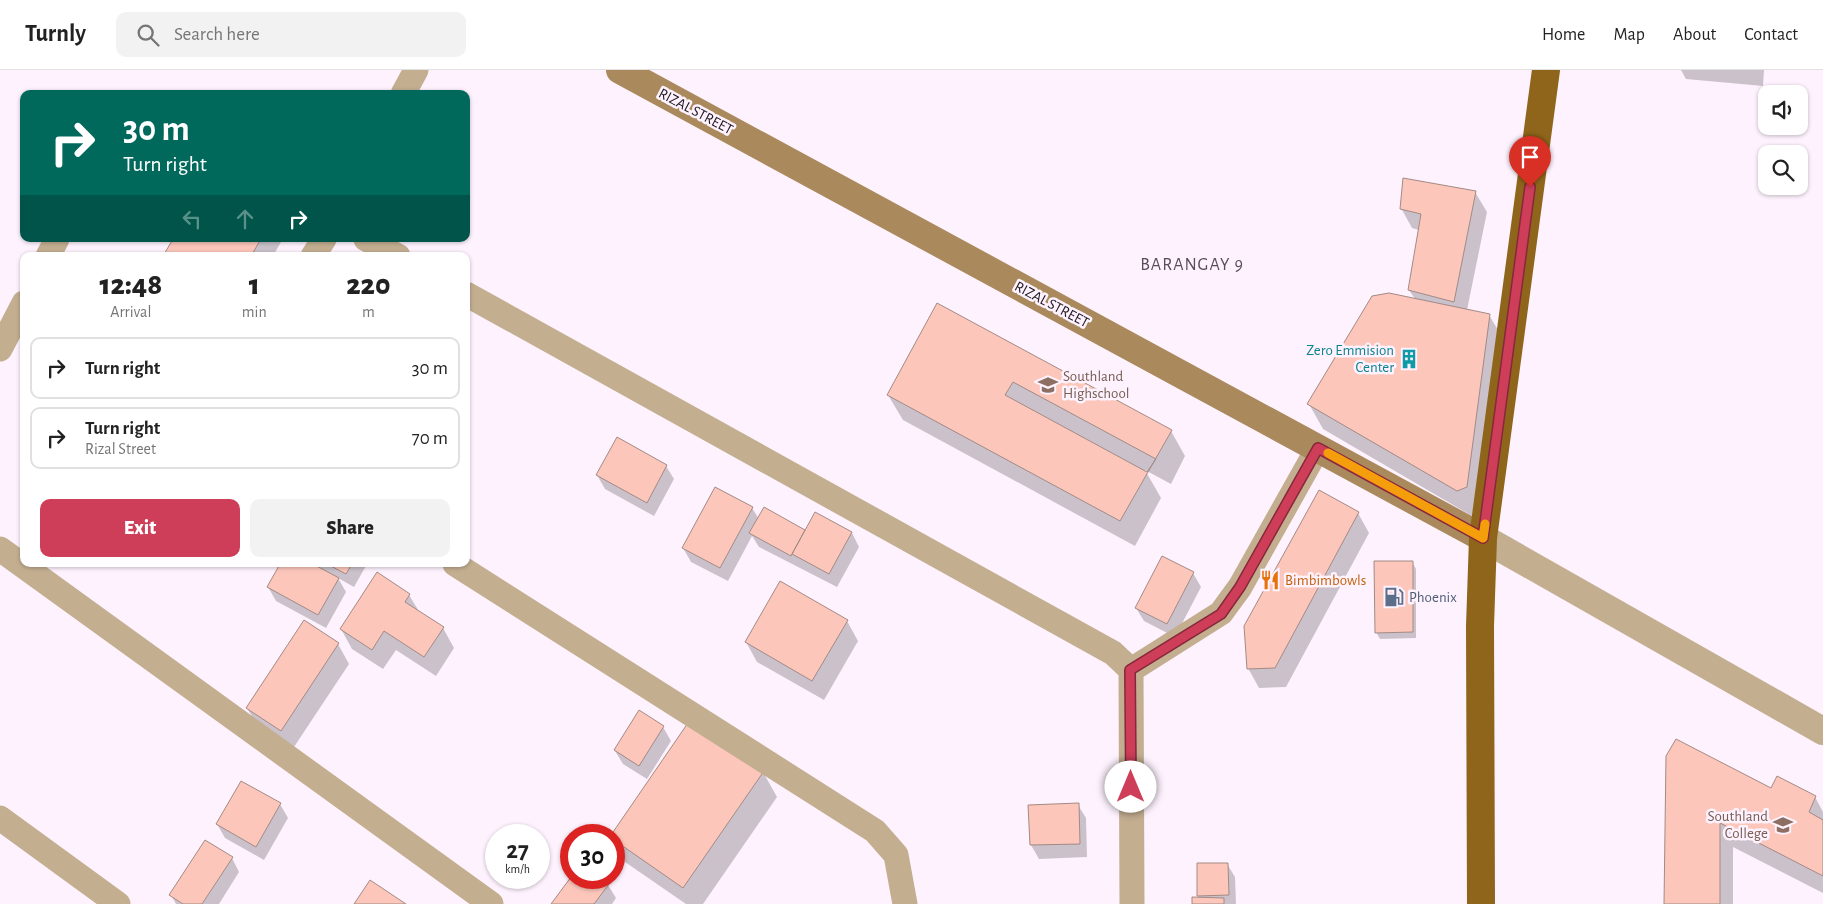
<!DOCTYPE html>
<html lang="en">
<head>
<meta charset="utf-8">
<style>
  body { margin:0; font-family:"Alegreya Sans",sans-serif; background:#f2f2f2; color:#222; height:100vh; display:flex; flex-direction:column; font-size:19px; white-space:nowrap }
  * { box-sizing:border-box; margin:0 }
  p { font-size:16px; color:#767676 }
  .icon { flex:none; width:28px; height:28px; fill:none; stroke:currentColor; stroke-width:2; stroke-linecap:round; stroke-linejoin:round }
  .map { position:relative; flex:1; overflow:hidden }
  .drawer { position:absolute; left:20px; top:182px; width:450px; height:315px; display:flex; flex-direction:column; background:#fff; border-radius:10px; box-shadow:0 1px 4px #0004 }
  .drawer>* { flex:none }
  .top-card { position:absolute; left:20px; top:20px; width:450px; height:152px; border-radius:10px; box-shadow:0 1px 4px #0004; background:#00695c; color:#fff; overflow:hidden }
  .fabs { position:absolute; left:1758px; top:15px; display:grid; gap:10px }
  .fabs a { display:grid; place-items:center; width:50px; height:50px; border-radius:10px; background:#fff; box-shadow:0 1px 4px #0004; font-size:25px }
  .speed { position:absolute; left:485px; top:754px; display:flex; gap:10px; font-size:25px; font-weight:700; text-align:center }
  .speed>* { display:grid; place-content:center; width:65px; height:65px; border-radius:50%; background:#fff; box-shadow:0 1px 4px #0004; line-height:1 }
  .speed small { font-size:12px; font-weight:400 }
  .speed .limit { border:8px solid #d22; background:#fff; color:#111 }
  .pin { position:absolute; display:grid; place-items:center; width:42px; height:42px; color:#fff; margin:-51px -21px; border-radius:50% 50% 50% 0; rotate:-45deg; box-shadow:0 0 5px #0007 }
  .pin .icon { rotate:45deg }
  .me { position:absolute; width:55px; margin:-28px; rotate:0deg; stroke-linejoin:round; filter:drop-shadow(0 0 4px #0008) }
  .turn { display:flex; align-items:center; gap:18px; height:105px; padding:0 20px; font-size:22px }
  .turn .icon { width:65px; height:65px; stroke-width:2.5 }
  .turn b { display:block; font-size:35px; line-height:42px }
  .lanes { display:flex; align-items:center; height:48px; padding:0 20px; background:#0003; justify-content:center; gap:25px; direction:ltr }
  .lanes .off { opacity:.35 }
  .eta { display:flex; justify-content:space-evenly; align-items:center; height:85px; text-align:center }
  .eta b { font-size:30px; font-weight:800; line-height:35px }
  .primary-button { display:flex; gap:10px; margin-top:auto; padding:10px 20px }
  .primary-button a { flex:1; height:58px; border-radius:10px; background:#ce3e59; color:#fff; font-size:20px; font-weight:800; line-height:58px; text-align:center }
  .primary-button a+a { background:#f2f2f2; color:#222 }
  ul { padding:0; list-style:none }
  li { display:flex; align-items:center; gap:15px; height:62px; margin:0 10px 8px; padding:0 10px; border:2px solid #e0e0e0; border-radius:10px }
  li div { flex:1 }
  li b { display:block; font-size:19px }
  li em { font-style:normal }
  header { display:flex; align-items:center; gap:30px; box-sizing:border-box; height:70px; padding:0 25px; background:#fff; border-bottom:1px solid #e0e0e0 }
  header strong { font-size:24px }
  nav { display:flex; gap:28px; margin-inline-start:auto; font-size:18px }
  .search { width:350px; height:45px; background:#f2f2f2; display:flex; align-items:center; gap:12px; box-sizing:border-box; padding:0 18px; border-radius:10px; color:#767676; font-size:19px }
  .map>svg:first-child { display:block }
  .shadow { fill:#0003 }
  .building { fill:#fcc6bb; stroke:#a38a85; fill-rule:evenodd }
  .lines { fill:none; stroke-linecap:round; stroke-linejoin:round }
  .minor { stroke:#c3ae90; stroke-width:25 }
  .tertiary { stroke:#c3ae90; stroke-width:28 }
  .secondary { stroke:#aa8a5d; stroke-width:28 }
  .trunk { stroke:#8e651a; stroke-width:28 }
  .route-casing { stroke:#86283a; stroke-width:12 }
  .route { stroke:#ce3e59; stroke-width:9 }
  .slow { stroke:#f59e0b; stroke-width:9 }
  .labels { text-anchor:middle; stroke-width:5; stroke-linejoin:round; paint-order:stroke }
  .street-label { font-size:15px; fill:#1d171d; stroke:#fdf2fd }
  .culture-label { font-size:15px; fill:#0d838f; stroke:#fdf2fd; text-anchor:end }
  .education-label { font-size:15px; fill:#785e54; stroke:#fdf2fd; text-anchor:start }
  .food-label { font-size:15px; fill:#c56008; stroke:#fdf2fd; text-anchor:start }
  .service-label { font-size:15px; fill:#4e5e75; stroke:#fdf2fd; text-anchor:start }
  .quarter-label { font-size:18px; letter-spacing:1px; fill:#5b4c5a; stroke:#fdf2fd }
</style>
</head>
<body>
<header>
<strong>Turnly</strong>
<div class="search"><svg class="icon" aria-label="search" viewBox="0 0 24 24"><circle cx="10" cy="10" r="6"/><path d="M15 15l6 6"/></svg>Search here</div>
<nav><a>Home</a><a>Map</a><a>About</a><a>Contact</a></nav>
</header>
<div class="map">
<svg width="1823" height="834" viewBox="0 0 1823 834">
  <rect width="100%" height="100%" fill="#fdf2fd"/>
  <!-- shadow -->
  <path class="shadow" d="M1681 0H1764L1763 16 1686 9Z
    M1475 122 1487 142 1467 240 1489 245 1504 270 1472 446 1323 359 1309 334 1415 229 1409 220 1419 160 1412 158 1401 138Z
    M174 169H279L281 172 273 186H165Z
    M938 234 1171 361 1185 386 1171 414 1145 400 1161 428 1135 476 903 350 888 325Z
    M666 396 674 409 654 446 605 419 597 405Z
    M752 438 759 449 764 439 806 461 816 443 852 463 859 477 837 517 759 477 752 466 728 511 691 492 683 478Z
    M1358 443 1369 463 1286 617 1259 618 1248 598Z
    M1412 492 1416 499V568L1380 569 1376 562Z
    M281 494H367L354 517 338 508 346 522 326 558 276 531 268 517Z
    M1193 503 1201 517 1175 567 1144 551 1136 538Z
    M409 525 420 543 443 558 454 578 436 606 396 580 383 599 352 579 341 559Z
    M847 551 858 571 824 630 757 592 746 572Z
    M338 574 349 594 292 680 259 658 247 638Z
    M663 657 671 671 647 709 623 694 615 681Z
    M1667 686 1772 720 1815 727 1823 742V823L1733 777V834H1665Z
    M763 702 777 727 703 834H686L625 792 614 772 612 765Z
    M242 712 280 734 288 748 264 790 225 768 217 754Z
    M1078 735 1086 748 1087 787 1039 789 1031 775 1029 737Z
    M232 788 239 802 219 834H176L171 825Z
    M1227 794 1235 807 1236 834H1193L1200 829 1198 826Z
    M573 808H599L608 815 616 828 612 834H552Z"/>
  <!-- building -->
  <path class="building" d="M1403 108 1476 121 1454 232 1408 220 1421 144 1400 139Z
    M173 169H261L251 186H163Z
    M1389 223 1490 244 1467 417 1457 421 1307 334 1372 226Z
    M937 233 1172 360 1120 451 887 325ZM1013 312 1156 389 1147 402 1005 325Z
    M617 367 667 395 647 433 596 405Z
    M715 417 753 437 720 498 682 478Z
    M1319 420 1359 442 1275 598 1247 599 1244 556Z
    M764 437 805 460 791 486 749 463Z
    M815 442 852 462 829 504 792 484Z
    M1162 486 1194 502 1167 554 1135 538Z
    M1374 491H1413V562L1375 563Z
    M280 494H313L339 508 318 545 267 517Z
    M327 494H352L346 504Z
    M377 502 410 524 405 532 444 557 424 587 384 561 372 580 340 559Z
    M780 511 848 550 812 611 745 572Z
    M304 550 339 573 281 661 246 638Z
    M639 640 664 656 639 696 614 680Z
    M690 650 764 701 683 818 614 770V765H611Z
    M1676 669 1771 718 1777 706 1816 726 1809 742 1823 750V806L1720 753V834H1664L1666 686Z
    M241 711 281 733 256 777 216 754Z
    M1079 733 1080 774 1030 775 1028 735Z
    M205 770 233 787 202 834H183L169 825Z
    M1197 793H1228L1229 825 1197 826Z
    M571 807 601 808 609 814 594 834H551Z
    M370 810 406 834H354Z
    M1192 827 1224 828V834H1192Z"/>
  <g class="lines">
    <!-- minor -->
    <path class="minor" d="M403 24 416 0
      M366 169 398 186
      M48 186 57 169
      M313 186 324 169
      M466 224 1113 583 1131 600 1132 834
      M0 279 24 233
      M0 479 491 834
      M455 494 875 761 896 785 905 834
      M1131 600 1221 543 1240 517 1318 378
      M0 748 118 834"/>
    <!-- tertiary -->
    <path class="tertiary" d="M1483 468 1823 661"/>
    <!-- secondary -->
    <path class="secondary" d="M620 0 1483 468"/>
    <!-- trunk -->
    <path class="trunk" d="M1481 834 1480 556 1483 468 1546 0"/>
  </g>
  <g class="lines">
    <defs>
      <path id="route" d="M1131 717 1130 600 1221 544 1240 517 1318 378 1483 468 1530 117"/>
    </defs>
    <!-- route casing -->
    <use href="#route" class="route-casing"/>
    <!-- route -->
    <use href="#route" class="route"/>
    <!-- slow -->
    <path class="slow" d="M1328 383 1483 468 1485 454"/>
  </g>
  <!-- icons -->
  <defs>
    <symbol id="building-bare" viewBox="-9 -9 18 18"><path d="M-4-6H4V6H1V3H-1V6H-4ZM-2.5-4.3h1.7v1.8h-1.7ZM.8-4.3h1.7v1.8H.8ZM-2.5-1h1.7V.8h-1.7ZM.8-1h1.7V.8H.8Z" fill="#0f9aa8" stroke="#fdf2fd" stroke-width="2.5" paint-order="stroke"/></symbol>
    <symbol id="school-bare" viewBox="-9 -9 18 18"><path d="M0-5L7-2L0 1L-7-2ZM-4 1L0 2.5L4 1V4Q0 6-4 4Z" fill="#8d6e63" stroke="#fdf2fd" stroke-width="2.5" paint-order="stroke"/></symbol>
    <symbol id="restaurant-bare" viewBox="-9 -9 18 18"><path d="M-5-6h1v4h1v-4h1v4h1v-4h1v5L-1.5 .5V6h-2V.5L-5-1ZM5-6V6H3V1.5H1.5Q1.5-4 5-6Z" fill="#e8710a" stroke="#fdf2fd" stroke-width="2.5" paint-order="stroke"/></symbol>
    <symbol id="fuel-bare" viewBox="-9 -9 18 18"><path d="M-5.5-6h7V0h2V4h1.3V-2.5L3-4.5l.8-.8L6-3V5H2.5V1h-1V6h-7ZM-4.2-4.7v3.2H.2V-4.7Z" fill="#5c6f8a" stroke="#fdf2fd" stroke-width="2.5" paint-order="stroke"/></symbol>
  </defs>
  <g fill-rule="evenodd">
    <use href="#building-bare" x="1395" y="275" width="28" height="28"/>
    <use href="#school-bare" x="1034" y="301" width="28" height="28"/>
    <use href="#restaurant-bare" x="1256" y="496" width="28" height="28"/>
    <use href="#fuel-bare" x="1380" y="513" width="28" height="28"/>
    <use href="#school-bare" x="1769" y="741" width="28" height="28"/>
  </g>
  <g class="labels">
    <!-- street labels -->
    <g class="street-label">
      <text transform="translate(696 41) rotate(28)" y="5">RIZAL STREET</text>
      <text transform="translate(1052 234) rotate(28)" y="5">RIZAL STREET</text>
    </g>
    <!-- culture labels -->
    <g class="culture-label">
      <text x="1394" y="285">Zero Emmision<tspan x="1394" dy="17">Center</tspan></text>
    </g>
    <!-- education labels -->
    <g class="education-label">
      <text x="1063" y="311">Southland<tspan x="1063" dy="17">Highschool</tspan></text>
      <text x="1768" y="751" text-anchor="end">Southland<tspan x="1768" dy="17">College</tspan></text>
    </g>
    <!-- food labels -->
    <g class="food-label">
      <text x="1285" y="515">Bimbimbowls</text>
    </g>
    <!-- service labels -->
    <g class="service-label">
      <text x="1409" y="532">Phoenix</text>
    </g>
    <!-- quarter labels -->
    <g class="quarter-label">
      <text x="1192" y="200">BARANGAY 9</text>
    </g>
  </g>
</svg>
<div class="fabs">
<a><svg class="icon" aria-label="sound" viewBox="0 0 24 24"><path d="M4 9h4l5-4v14l-5-4H4zM17 9q2 3 0 6"/></svg></a>
<a><svg class="icon" aria-label="search" viewBox="0 0 24 24"><circle cx="10" cy="10" r="6"/><path d="M15 15l6 6"/></svg></a>
</div>
<div class="speed"><div>27<small>km/h</small></div><div class="limit">30</div></div>
<div class="pin" style="left:1530px;top:117px;background:#d93025"><svg class="icon" aria-label="arrive" viewBox="0 0 24 24"><path d="M6 21V4h12l-3 4 3 4H6"/></svg></div>
<svg class="me" style="left:1131px;top:717px" viewBox="-20 -20 40 40"><circle r="19" fill="#fff"/><path d="M0-13L10 11 0 6-10 11z" fill="#ce3e59"/></svg>
<div class="top-card">
<div class="turn"><svg class="icon" aria-label="right" viewBox="0 0 24 24"><path d="M7 20v-9h11M14 6l5 5-5 5"/></svg><div><b>30 m</b>Turn right</div></div>
<div class="lanes"><svg class="icon off" aria-label="left" viewBox="0 0 24 24"><path d="M17 20v-9H6M10 6l-5 5 5 5"/></svg><svg class="icon off" aria-label="ahead" viewBox="0 0 24 24"><path d="M12 20V5M6 11l6-6 6 6"/></svg><svg class="icon" aria-label="right" viewBox="0 0 24 24"><path d="M7 20v-9h11M14 6l5 5-5 5"/></svg></div>
</div>
<section class="drawer">
<div class="eta">
<div><b>12:48</b><p>Arrival</p></div>
<div><b>1</b><p>min</p></div>
<div><b>220</b><p>m</p></div>
</div>
<ul>
<li><svg class="icon" aria-label="right" viewBox="0 0 24 24"><path d="M7 20v-9h11M14 6l5 5-5 5"/></svg><div><b>Turn right</b></div><em>30 m</em></li>
<li><svg class="icon" aria-label="right" viewBox="0 0 24 24"><path d="M7 20v-9h11M14 6l5 5-5 5"/></svg><div><b>Turn right</b><p>Rizal Street</p></div><em>70 m</em></li>
</ul>
<div class="primary-button"><a>Exit</a><a>Share</a></div>
</section>
</div>
</body>
</html>
